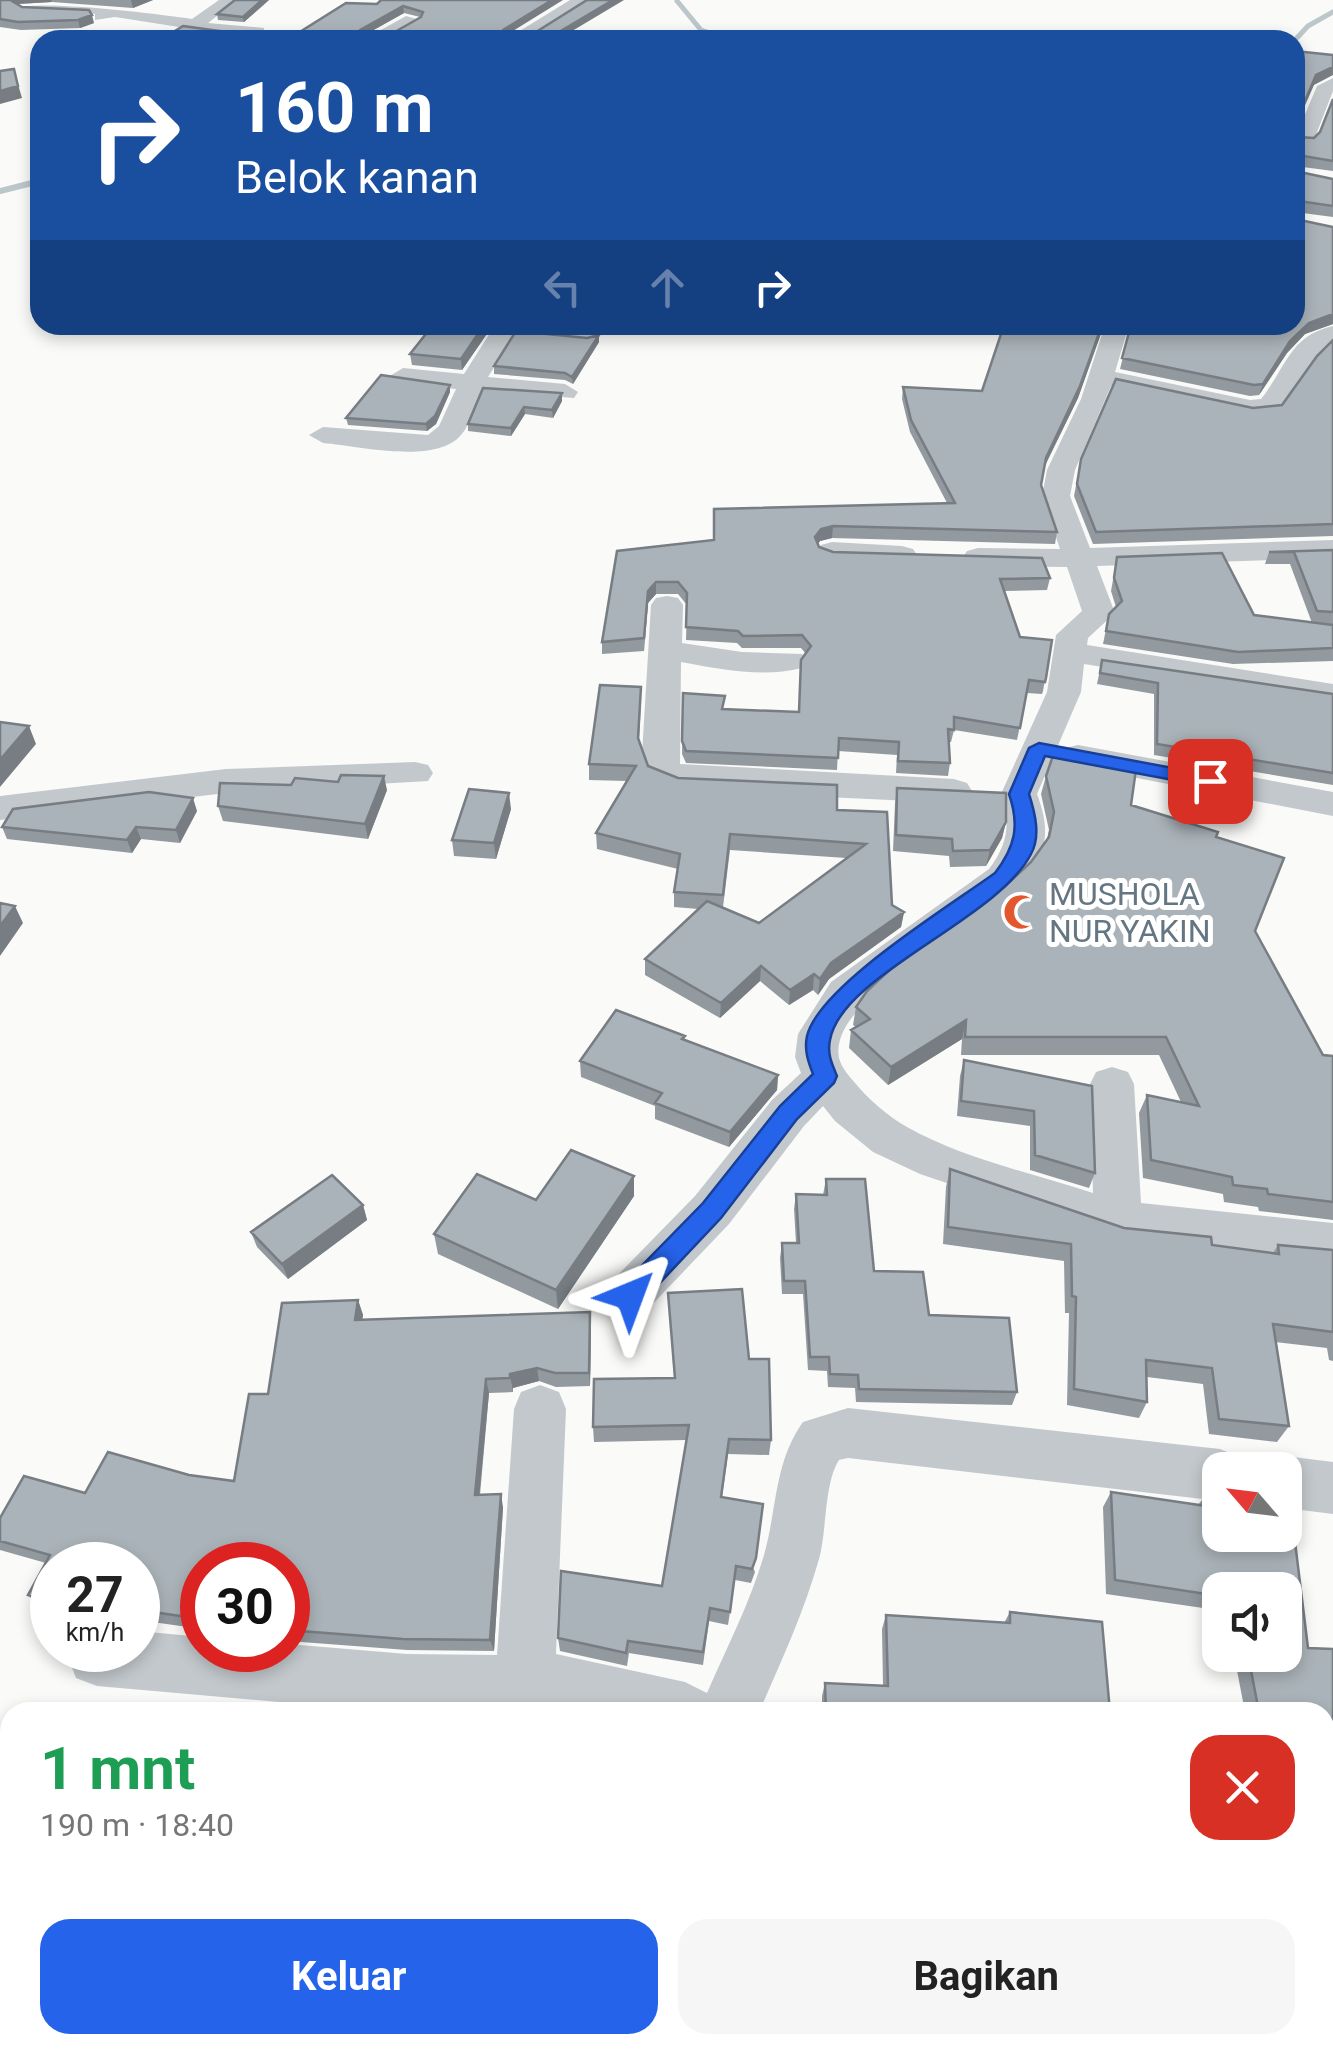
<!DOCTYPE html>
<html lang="id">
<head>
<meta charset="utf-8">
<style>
  body { margin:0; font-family:Roboto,sans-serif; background:#f6f6f6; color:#222; height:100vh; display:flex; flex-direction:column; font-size:38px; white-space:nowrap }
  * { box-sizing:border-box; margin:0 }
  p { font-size:32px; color:#767676 }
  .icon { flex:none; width:55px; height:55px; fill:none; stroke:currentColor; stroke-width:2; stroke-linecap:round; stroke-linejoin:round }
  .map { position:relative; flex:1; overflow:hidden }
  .sheet { position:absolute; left:0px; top:1702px; width:1335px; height:352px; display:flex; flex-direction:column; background:#fff; border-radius:30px 30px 0 0; box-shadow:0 5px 15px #0003 }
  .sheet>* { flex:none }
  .top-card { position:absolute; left:30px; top:30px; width:1275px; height:305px; border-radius:30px; box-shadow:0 5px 15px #0003; background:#1a4fa0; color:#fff; overflow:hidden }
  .needle { width:65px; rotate:298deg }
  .buttons { position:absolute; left:1202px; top:1452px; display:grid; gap:20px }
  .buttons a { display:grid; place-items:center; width:100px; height:100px; border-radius:20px; background:#fff; box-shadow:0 5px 15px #0003; font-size:50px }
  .speed { position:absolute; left:30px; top:1542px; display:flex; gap:20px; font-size:50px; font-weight:700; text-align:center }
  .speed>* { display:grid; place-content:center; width:130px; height:130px; border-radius:50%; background:#fff; box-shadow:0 5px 15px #0003; line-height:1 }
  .speed small { font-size:25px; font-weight:400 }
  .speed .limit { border:15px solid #d22; background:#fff; color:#111 }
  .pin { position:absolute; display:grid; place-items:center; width:85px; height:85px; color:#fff; margin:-42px; border-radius:20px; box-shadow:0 5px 15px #0006 }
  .me { position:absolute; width:110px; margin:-55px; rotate:44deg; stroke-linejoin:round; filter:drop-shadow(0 0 8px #0008) }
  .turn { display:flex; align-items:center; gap:35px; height:210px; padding:0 40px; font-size:45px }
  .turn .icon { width:130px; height:130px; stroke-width:2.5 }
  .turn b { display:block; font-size:70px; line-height:85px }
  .lanes { display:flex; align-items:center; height:95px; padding:0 40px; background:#0003; justify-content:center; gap:50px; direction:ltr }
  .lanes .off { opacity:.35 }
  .round { display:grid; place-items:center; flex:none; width:105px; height:105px; border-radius:30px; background:#f6f6f6 }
  .head { display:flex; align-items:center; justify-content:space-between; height:170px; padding:0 40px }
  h1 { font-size:60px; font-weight:700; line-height:75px; color:#1e9e55 }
  .primary-button { display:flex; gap:20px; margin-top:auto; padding:20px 40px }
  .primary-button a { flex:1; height:115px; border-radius:30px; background:#2563eb; color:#fff; font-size:40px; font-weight:700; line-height:115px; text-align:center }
  .primary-button a+a { background:#f6f6f6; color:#222 }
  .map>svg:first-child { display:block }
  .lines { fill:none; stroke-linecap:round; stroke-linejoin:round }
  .stream-far1 { stroke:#bbc7cb; stroke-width:5 }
  .stream { stroke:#bbc7cb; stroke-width:6 }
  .street { fill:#c3c8cc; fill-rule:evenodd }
  .wall { fill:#929a9f; fill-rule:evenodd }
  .shaded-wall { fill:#777d82 }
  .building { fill:#aab3b9; stroke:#777d82; stroke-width:2.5; fill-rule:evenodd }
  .route { fill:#2563eb; stroke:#184099; stroke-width:2.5 }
  .labels { text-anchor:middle; stroke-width:10; stroke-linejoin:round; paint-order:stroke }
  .poi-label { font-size:32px; fill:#657683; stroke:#fff; text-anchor:start }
</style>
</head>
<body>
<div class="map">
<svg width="1333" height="2054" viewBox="0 0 1333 2054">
  <rect width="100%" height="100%" fill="#fafaf8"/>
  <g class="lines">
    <!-- stream-far1 -->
    <path class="stream-far1" d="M677 1 701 30 710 33V40
      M1295 40 1308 26 1333 12"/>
    <!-- stream -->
    <path class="stream" d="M0 191 40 181"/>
    <!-- street -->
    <path class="street" d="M219 0H237L208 23 264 28 263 40 115 17 95 20V14C72 10 36 20 18 8 45 0 157 14 192 19Z
      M570 0H590L526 40H505Z
      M406 16 420 20 385 40H363Z
      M1333 78V91L1314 140 1311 144H1297L1295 138 1317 86Z
      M495 325 597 329 600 334 597 339 588 341 515 334 488 377 565 384 578 392 574 398 481 391C475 405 471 424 461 435 436 465 359 446 323 443L309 435 323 427 428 435 439 426 456 389 403 384 390 376 403 368 464 374Z
      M1105 325H1129L1115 372 1250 400 1261 399C1286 368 1289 336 1333 326V343C1310 357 1297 389 1278 413L1250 416 1111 386 1075 470 1070 496 1090 548 1333 540V558L1097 566 1115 613 1088 638 1087 645 1333 684V704L1084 664 1081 692 1037 794C1044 813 1049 833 1041 853 1013 919 826 990 839 1058 841 1067 849 1076 855 1083 869 1100 888 1116 907 1127 964 1159 1032 1173 1093 1193L1090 1084 1096 1072 1112 1067 1128 1072 1134 1084 1141 1203 1333 1223V1265L1118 1241 920 1174 873 1152 835 1121 823 1106 804 1126 729 1224 646 1311 629 1318 612 1311 604 1296 612 1281 695 1196 772 1100 801 1073 795 1057 798 1034 831 982 989 869C1008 844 1011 823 1001 794L1047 692 1056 635 1082 611 1067 567 978 566 967 563 963 557 967 551 978 548 1060 549 1042 496 1047 470 1081 399Z
      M832 542 902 546 913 549 917 555 913 561 902 564 821 557 817 551 821 545Z
      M667 596 678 598 683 605 682 643 742 652 802 654 807 661 802 668C762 678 720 669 681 662L680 764 954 779 967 783 972 791 967 799 954 803 678 790 650 778 642 754 651 605 656 598Z
      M1078 745 1333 792V816L1065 764 1060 756 1065 748Z
      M415 762 428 765 433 773 428 781 226 793 0 820V796L226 769Z
      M540 1385 559 1392 566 1409 556 1654 685 1682 707 1693C727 1647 750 1603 764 1555 777 1510 774 1462 803 1422L848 1408 1220 1449 1239 1457 1245 1470H1220V1501L848 1458 839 1460C824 1483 827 1531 819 1559 804 1612 781 1662 759 1712H393L97 1686 76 1678 68 1657 71 1650H138V1631L202 1637V1650H288V1644L407 1654 497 1655 514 1409 521 1392Z
      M1285 1456 1333 1462V1514L1285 1508V1470H1263L1266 1464Z
      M1325 1848 1333 1849V1913L1325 1912Z
      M731 2045H799V2054H731Z"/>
  </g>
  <!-- wall -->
  <path class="wall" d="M0 0H153L133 8 52 2 17 4 22 7 94 23 80 28 21 30 0 27Z
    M269 0 244 22 218 20 217 14Z
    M381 0 504 36 558 39 287 40 377 4ZM404 13 420 17 386 37 363 36Z
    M1333 99V171L1295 166V129L1298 137 1314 138 1320 132Z
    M1295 171 1333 179V217L1295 212Z
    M1333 227V324L1305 334 1287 353 1259 395 1250 396 1120 369 1131 325H1295Z
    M493 325 462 370 412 365 410 354Z
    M1000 325H1104L1078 398 1044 468 1041 485 1057 532 1055 544 832 538 820 541 818 544 819 547 833 552 1050 578 1047 590 1004 591 1020 637 1052 640 1043 691 1042 694 1027 693 1017 740 954 730 951 742H949L950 763 948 776 896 773 897 755 838 751 837 770 686 763 682 754 683 693 724 709 799 712 806 654 801 648H742L737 643 686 640 687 605 678 594H656L648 603 644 651 602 654V642L617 551 714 540 947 503 910 432 902 399 903 387 982 391 1003 330 1000 329Z
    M599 335V342L573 384 565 380 494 374V366Z
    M1333 340V536L1093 544 1074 496 1081 459 1253 408 1282 405Z
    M450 385V392L436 424 427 431 348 425 346 418Z
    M562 393V401L553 418 525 414 511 436 468 431V424Z
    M1333 550V624H1321L1333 625V661L1233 664 1103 644 1109 614 1116 607 1111 591 1117 557 1254 615 1312 623 1290 564H1265L1269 552Z
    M1102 660 1333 694V785L1154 755V694L1097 684Z
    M641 702 639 741 648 766 678 778 837 810 887 812 892 905 904 912 901 927 829 979 818 995 813 990 789 1005 760 981 720 1018 645 975V959L698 909 674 907V892L678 869 597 849 596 833 627 781 589 780V764ZM730 850 846 858 759 923 723 907Z
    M1046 776 1216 837 1255 931 1323 1055 1333 1056V1220L1259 1211 1258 1207 1224 1202 1223 1194 1143 1178 1139 1113 1147 1095 1181 1102 1159 1055H961L962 1039 888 1085 849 1048 851 1030 856 1027 853 1025 856 1007 1003 888 1031 862 1047 839 1049 830 1041 794Z
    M897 788 1006 822 1002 838 986 866 950 867 949 856 893 851 895 804Z
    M387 790 368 839 223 821 218 806Z
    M511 809 496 859 454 856 452 840Z
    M197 811 180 843 141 839 132 853 7 839 2 827Z
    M685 1036V1040L778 1075 777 1090 729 1147 655 1119V1106L581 1077 580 1061Z
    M964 1060 1092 1086 1095 1173 1089 1188 1030 1170V1126L957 1116 960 1076Z
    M950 1169 1124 1228 1212 1245 1273 1253 1278 1245 1333 1250V1361L1329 1360 1327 1348 1275 1342 1289 1426 1277 1442 1209 1434 1203 1384 1147 1377V1402L1139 1418 1067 1405 1069 1313H1065L1064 1261 943 1244 946 1187Z
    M634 1176V1196L558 1309 438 1254 434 1234 536 1200Z
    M826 1179 874 1271 929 1315 1017 1392 1012 1405 856 1402 855 1388 828 1387 827 1371 808 1370 803 1294H782L780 1258 782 1243H796L794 1209 796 1194 823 1195Z
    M363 1205 367 1220 288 1279 257 1247 251 1232Z
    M668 1293 749 1359 771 1440 769 1455 728 1454 722 1497 755 1572 751 1583 735 1580 728 1625 709 1621 703 1665 629 1653 627 1666 560 1651 558 1638 662 1586 686 1440 594 1442 593 1427 674 1378Z
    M358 1300 363 1315 362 1320 591 1326 590 1386 556 1387 539 1381 513 1388V1392L489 1393 480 1495 503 1507 494 1651 407 1650 288 1641V1565H202V1629L138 1620V1565H52V1611L39 1606 28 1595 46 1563 0 1550V1518L85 1493 189 1475 234 1481 268 1394Z
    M1111 1492 1198 1505 1205 1496 1308 1648 1333 1649V1835H1325V1712H1245L1234 1655H1285L1220 1590V1636L1205 1633 1203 1608 1106 1594 1103 1507Z
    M1010 1612 1110 1712H822V1696L825 1683 883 1685 882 1629 886 1615 1004 1623Z
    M866 2045H935L1018 2054H866Z
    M1028 2045H1227L1229 2054H1029Z"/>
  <!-- shaded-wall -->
  <path class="shaded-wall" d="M13 0H51L52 2 17 4 14 9Z
    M131 0H153L133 8Z
    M262 0H269L244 22 243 17Z
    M552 0H563L503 37V40V30Z
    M613 0H624L557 40 549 38Z
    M403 6 404 13 361 37 360 40V30Z
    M92 15 94 23 80 28 78 20Z
    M1333 67V75L1314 85 1295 128 1316 75Z
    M17 81 22 98 0 104V91Z
    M1333 314V324L1305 334 1287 353 1259 395 1263 384 1290 341 1309 323Z
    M484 325H493L462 370 461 359Z
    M1102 325H1104L1078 398 1043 469 1046 458Z
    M599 335V342L573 384 572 377Z
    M450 385V392L436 424 427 431 426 424Z
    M562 393V401L553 418 552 410Z
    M524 407 525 414 511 436V428Z
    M833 526 832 538 820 541 814 549 815 537 821 529Z
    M656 582V594L648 603 644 651 648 591Z
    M29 726 36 744 0 787V760Z
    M384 776 387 790 368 839 365 824Z
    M509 793 511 809 496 859 494 843Z
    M193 798 197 811 180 843 176 830Z
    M1006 822 1002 838 986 866 990 850Z
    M136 827 141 839 132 853 127 840Z
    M15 906 23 923 0 956V926Z
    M904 912 901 927 829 979 818 995 820 979 831 963Z
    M761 966 760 981 720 1018 721 1003Z
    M814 974 813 990 789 1005 790 990Z
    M966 1020 962 1039 888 1085 891 1067Z
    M778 1075 777 1090 729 1147 730 1132Z
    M634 1176V1196L558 1309 556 1290Z
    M363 1205 367 1220 288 1279 282 1264Z
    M358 1300 363 1315 360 1334 355 1320Z
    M590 1312 591 1326 590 1386 589 1373Z
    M537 1368 539 1381 513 1388V1392L510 1374Z
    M486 1379 489 1393 478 1508 475 1495Z
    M501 1494 503 1507 494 1651 490 1640Z"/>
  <!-- building -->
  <path class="building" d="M0 0H13L12 1 22 7 89 10 92 15 78 20 18 22 0 19Z
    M235 0H262L243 17 217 14Z
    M381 0H552L503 30 502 36 528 37 587 0H613L549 38 563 40H287L346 3 377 4ZM403 6 423 12 421 17 386 37 359 36 360 30Z
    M183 26 226 32 221 37 213 40H160Z
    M1044 34 1081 40H1037Z
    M1295 51 1333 55V67L1316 75 1295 125Z
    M14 69 18 86 0 91V71Z
    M1333 99V161L1298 155 1295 158V129L1298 137 1314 138 1320 132Z
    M1295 171 1333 179V206L1299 201 1295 204Z
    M1295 219 1333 227V314L1309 323 1290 341 1263 384 1254 385 1122 358 1131 325H1295Z
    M433 325H484L461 359 410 354Z
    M1004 325H1102L1080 386 1046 458 1041 485 1057 532 833 526 821 529 815 537 819 547 833 552 1042 558 1050 578 1000 579 1020 637 1052 640 1046 678 1045 682 1029 680 1020 728 954 717V730L948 729 950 763 898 761 899 742 839 738 838 758 686 751 682 741 683 693 725 696 722 709 799 712 801 660 811 646 802 635 743 636 738 631 686 627 687 593 678 582H656L648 591 644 638 602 642 617 551 714 540V509L955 503 911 420 903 387 982 391Z
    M516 331 587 338 599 335 572 377 565 373 494 366Z
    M1333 340V524L1096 532 1077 484 1081 459 1116 379 1253 408 1282 405 1317 356Z
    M381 375 450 385 435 416 426 424 346 418Z
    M483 388 562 393 552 410 524 407 511 428 468 424Z
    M1333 550V612L1317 611 1294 552H1269Z
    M1222 553 1254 615 1333 625V648L1238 652 1106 631 1109 614 1122 601 1114 578 1117 557Z
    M1102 660 1333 694V773L1157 744 1158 683 1100 673Z
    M600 685 641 687 638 738 648 766 678 778 837 785V810L887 812 892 905 904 912 831 963 820 979 814 974 790 990 761 966 721 1003 645 959 707 901 759 923 866 844 730 834 723 895 674 892 680 854 596 833 636 766 589 764Z
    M0 722 29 726 0 760Z
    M1056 747 1137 762 1131 805 1218 832 1216 837 1284 858 1255 931 1323 1055 1333 1056V1202L1268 1194 1267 1189 1233 1185 1232 1177 1151 1160 1147 1095 1199 1106 1166 1037H965L966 1020 891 1067 851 1030 870 1019 856 1007 867 991 895 965 1003 888 1031 862 1049 837 1054 812 1046 776Z
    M341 775 384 776 365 824 218 806 220 783 291 785 295 778 338 782Z
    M897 788 1006 793V822L990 850 953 851 952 839 896 835Z
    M469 789 509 793 494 843 452 840Z
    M149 792 193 798 176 830 136 827 127 840 2 827 13 809Z
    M0 903 15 906 0 926Z
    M616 1010 685 1036 682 1039 778 1075 730 1132 655 1103 662 1093 580 1061Z
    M964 1060 1092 1086 1095 1173 1035 1155 1034 1111 961 1101Z
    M571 1150 634 1176 556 1290 434 1234 477 1174 536 1200Z
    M950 1169 1124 1228 1211 1237 1212 1245 1279 1254 1278 1245 1333 1250V1332L1273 1324 1289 1426 1219 1419 1212 1368 1146 1360 1147 1402 1074 1389 1076 1297 1072 1296 1071 1244 948 1227Z
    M332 1175 363 1205 282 1264 251 1232Z
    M826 1179H865L874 1271 923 1272 929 1315 1009 1318 1017 1392 859 1389 858 1375 830 1374 829 1357H810L805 1281H784L782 1243H799L796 1194 827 1195Z
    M742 1289 749 1359H769L771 1440 729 1439 721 1497 763 1504 756 1558 752 1569 736 1566 730 1612 710 1608 703 1652 628 1641 626 1653 558 1638 561 1571 662 1586 689 1425 593 1427 594 1379 675 1378 668 1293Z
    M358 1300 355 1320 590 1312 589 1373H555L537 1368 510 1374V1378L486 1379 475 1495 501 1494 490 1640 403 1639 288 1630V1565H202V1619L138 1610V1565H52V1602L28 1595 50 1555 0 1541V1518L24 1476 85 1493 108 1452 189 1475 234 1481 249 1394H268L282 1303Z
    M1111 1492 1206 1506 1205 1496 1220 1498V1535H1285V1508L1291 1509 1308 1648 1333 1649V1825L1325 1824V1712H1259L1248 1655H1285V1590H1220V1621L1215 1620 1213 1595 1115 1580Z
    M1010 1612 1102 1622 1110 1712H826L825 1683 888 1686 886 1615 1010 1623Z
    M569 2045H681V2054H568Z
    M872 2045H935L1018 2054H872Z
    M1039 2045H1227L1229 2054H1040Z"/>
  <!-- route -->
  <path class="route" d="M1039 743 1210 775 1220 781 1210 787 1045 756 1029 794C1035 813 1041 836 1031 854 997 920 841 975 830 1040 827 1054 832 1064 837 1076L834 1083 797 1119 721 1218 639 1305 630 1308 620 1305 616 1296 620 1288 703 1203 780 1106 813 1074C808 1061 804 1050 807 1036 819 986 951 905 995 873 1015 847 1020 826 1009 794L1029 748Z"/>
  <!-- icons -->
  <defs>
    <symbol id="mosque-bare" viewBox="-9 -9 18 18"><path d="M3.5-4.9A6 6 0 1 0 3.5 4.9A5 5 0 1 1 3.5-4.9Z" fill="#e4572e" stroke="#fff" stroke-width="2.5" paint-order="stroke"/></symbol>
  </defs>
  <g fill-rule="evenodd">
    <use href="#mosque-bare" x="996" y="887" width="50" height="50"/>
  </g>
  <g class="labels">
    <!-- poi labels -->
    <g class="poi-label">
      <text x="1049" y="905">MUSHOLA<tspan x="1049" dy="37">NUR YAKIN</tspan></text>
    </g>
  </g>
</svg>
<div class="buttons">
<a><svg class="needle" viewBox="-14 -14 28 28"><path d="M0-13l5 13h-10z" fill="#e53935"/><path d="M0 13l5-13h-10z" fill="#767676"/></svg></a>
<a><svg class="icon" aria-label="sound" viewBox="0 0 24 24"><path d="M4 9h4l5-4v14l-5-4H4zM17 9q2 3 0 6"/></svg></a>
</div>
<div class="speed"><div>27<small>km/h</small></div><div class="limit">30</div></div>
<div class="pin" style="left:1210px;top:781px;background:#d93025"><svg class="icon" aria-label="arrive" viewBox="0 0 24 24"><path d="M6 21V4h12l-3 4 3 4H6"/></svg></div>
<svg class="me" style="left:630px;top:1296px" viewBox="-20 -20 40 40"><path d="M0-17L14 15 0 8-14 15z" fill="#2563eb" stroke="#fff" stroke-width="4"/></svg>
<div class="top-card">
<div class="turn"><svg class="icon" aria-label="right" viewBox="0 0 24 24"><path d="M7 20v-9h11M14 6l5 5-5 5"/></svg><div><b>160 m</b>Belok kanan</div></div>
<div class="lanes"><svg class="icon off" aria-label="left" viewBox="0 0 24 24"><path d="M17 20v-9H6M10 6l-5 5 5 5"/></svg><svg class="icon off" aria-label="ahead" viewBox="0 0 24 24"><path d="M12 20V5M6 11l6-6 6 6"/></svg><svg class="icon" aria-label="right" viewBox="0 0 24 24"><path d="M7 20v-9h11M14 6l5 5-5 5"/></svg></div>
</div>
<section class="sheet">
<div class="head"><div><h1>1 mnt</h1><p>190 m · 18:40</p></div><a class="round" style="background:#d93025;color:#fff"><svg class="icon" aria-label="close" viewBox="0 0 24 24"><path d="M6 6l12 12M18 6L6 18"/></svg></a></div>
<div class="primary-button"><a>Keluar</a><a>Bagikan</a></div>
</section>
</div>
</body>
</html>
